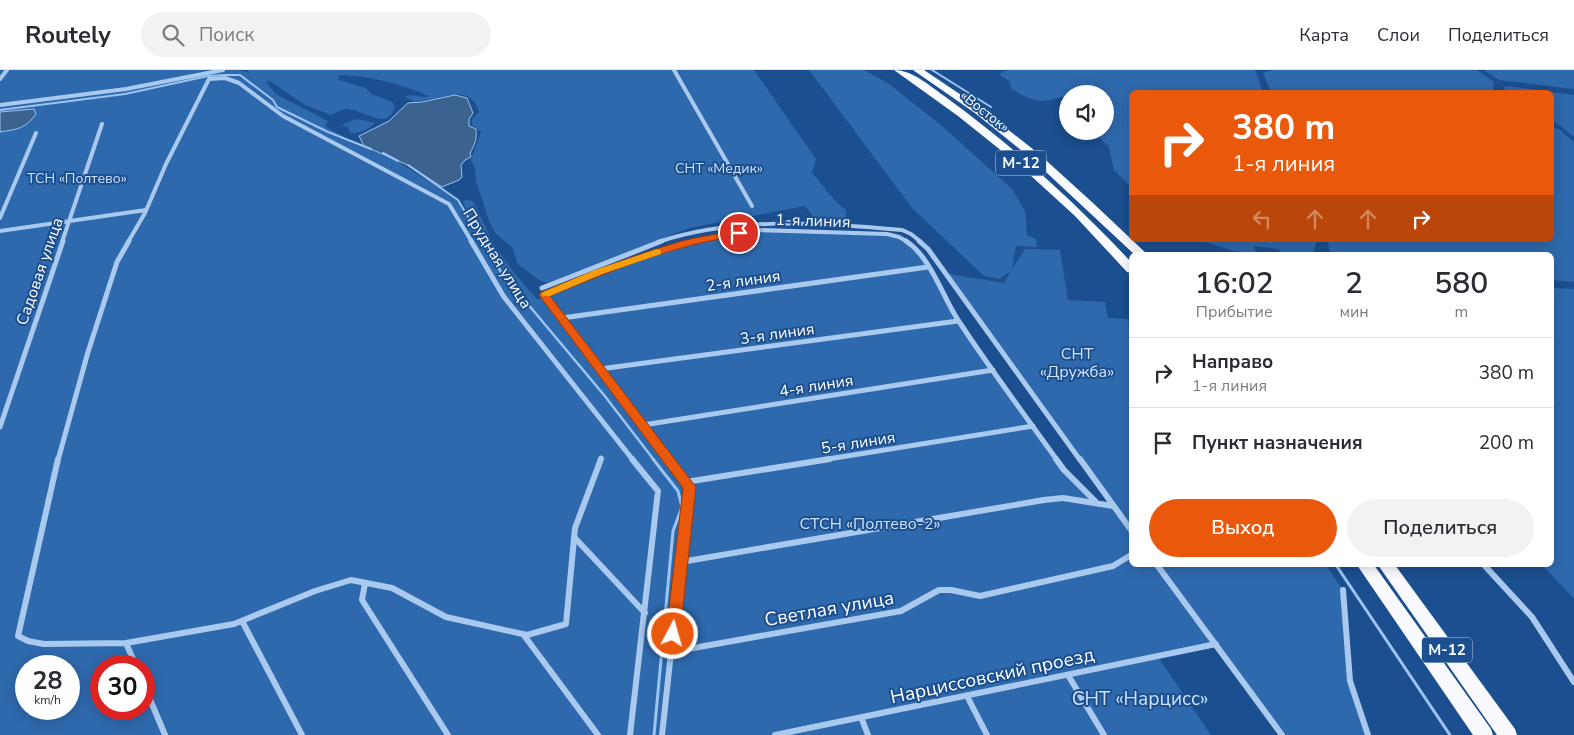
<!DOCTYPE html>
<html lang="ru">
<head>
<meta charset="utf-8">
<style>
  body { margin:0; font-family:"Nunito Sans",sans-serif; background:#f2f2f3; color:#2b2b33; height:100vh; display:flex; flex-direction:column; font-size:19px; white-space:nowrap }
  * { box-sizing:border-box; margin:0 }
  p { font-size:16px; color:#7c7c81 }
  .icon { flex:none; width:28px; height:28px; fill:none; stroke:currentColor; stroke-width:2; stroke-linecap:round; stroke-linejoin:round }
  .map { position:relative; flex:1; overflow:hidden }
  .details { position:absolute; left:1129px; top:182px; width:425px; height:315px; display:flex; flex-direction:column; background:#fff; border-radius:8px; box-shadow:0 2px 12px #0003 }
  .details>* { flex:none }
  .hud { position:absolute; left:1129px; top:20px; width:425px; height:152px; border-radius:8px; box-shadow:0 2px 12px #0003; background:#ea580c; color:#fff; overflow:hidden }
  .fabs { position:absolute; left:1059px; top:15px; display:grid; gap:10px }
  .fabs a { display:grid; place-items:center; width:55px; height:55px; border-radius:50%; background:#fff; box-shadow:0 2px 12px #0003; font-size:25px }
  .speed { position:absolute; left:15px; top:585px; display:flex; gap:10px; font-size:25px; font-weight:700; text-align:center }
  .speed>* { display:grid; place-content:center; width:65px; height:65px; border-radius:50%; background:#fff; box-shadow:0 2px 12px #0003; line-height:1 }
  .speed small { font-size:12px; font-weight:400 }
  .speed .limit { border:8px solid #d22; background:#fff; color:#111 }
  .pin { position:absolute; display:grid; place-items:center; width:42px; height:42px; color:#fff; margin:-21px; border:2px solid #fff; border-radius:50%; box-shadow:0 1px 5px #0007 }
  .me { position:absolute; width:55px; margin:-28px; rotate:6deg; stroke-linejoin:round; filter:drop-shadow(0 0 4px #0008) }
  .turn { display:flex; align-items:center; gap:18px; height:105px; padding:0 20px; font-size:22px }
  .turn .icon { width:65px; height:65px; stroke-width:2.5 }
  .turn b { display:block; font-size:35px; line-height:42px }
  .lanes { display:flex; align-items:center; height:48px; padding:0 20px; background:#0003; justify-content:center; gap:25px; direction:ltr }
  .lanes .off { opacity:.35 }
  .eta { display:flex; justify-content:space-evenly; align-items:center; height:85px; text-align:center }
  .eta b { font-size:30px; font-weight:600; line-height:35px }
  .primary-button { display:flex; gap:10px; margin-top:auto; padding:10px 20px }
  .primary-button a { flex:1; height:58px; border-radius:30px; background:#ea580c; color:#fff; font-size:20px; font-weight:600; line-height:58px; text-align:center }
  .primary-button a+a { background:#f2f2f3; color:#2b2b33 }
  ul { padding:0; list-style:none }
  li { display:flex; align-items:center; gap:15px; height:70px; padding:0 20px; border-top:1px solid #e1e1e2 }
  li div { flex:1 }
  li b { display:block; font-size:19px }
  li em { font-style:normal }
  header { display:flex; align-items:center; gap:30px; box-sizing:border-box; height:70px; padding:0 25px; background:#fff; border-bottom:1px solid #e1e1e2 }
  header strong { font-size:24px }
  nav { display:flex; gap:28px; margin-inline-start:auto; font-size:18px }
  .search { width:350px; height:45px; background:#f2f2f3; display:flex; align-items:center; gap:12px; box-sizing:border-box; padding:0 18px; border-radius:28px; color:#7c7c81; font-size:19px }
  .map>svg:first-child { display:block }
  .green { fill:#2e69ad; fill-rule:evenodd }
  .water { fill:#3c6290; stroke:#9cc4f0 }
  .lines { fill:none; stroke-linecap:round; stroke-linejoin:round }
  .stream-far2 { stroke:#9cc4f0; stroke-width:2 }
  .stream-far1 { stroke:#9cc4f0; stroke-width:2.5 }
  .stream { stroke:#9cc4f0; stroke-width:3 }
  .minor-far2 { stroke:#a9c9ee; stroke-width:4 }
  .minor-far1 { stroke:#a9c9ee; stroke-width:5 }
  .minor { stroke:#a9c9ee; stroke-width:6 }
  .trunk { fill:#f8faff; fill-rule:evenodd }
  .route { fill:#ea580c; stroke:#983908 }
  .slow { fill:#f59e0b }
  .labels { text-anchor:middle; stroke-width:4; stroke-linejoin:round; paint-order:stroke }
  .far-street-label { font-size:14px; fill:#fff; stroke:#1b4f8f }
  .far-park-label { font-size:14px; fill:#cfe3fa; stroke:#1b4f8f }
  .shield { fill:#1b4f8f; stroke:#bbcadd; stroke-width:1 }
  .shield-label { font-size:15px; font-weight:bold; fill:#fff }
  .street-label { font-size:16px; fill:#fff; stroke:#1b4f8f }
  .park-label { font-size:16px; fill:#cfe3fa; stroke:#1b4f8f }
  .near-street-label { font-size:19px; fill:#fff; stroke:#1b4f8f }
  .near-park-label { font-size:19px; fill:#cfe3fa; stroke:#1b4f8f }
</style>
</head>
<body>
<header>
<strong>Routely</strong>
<div class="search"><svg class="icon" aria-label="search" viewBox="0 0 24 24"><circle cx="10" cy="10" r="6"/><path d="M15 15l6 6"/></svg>Поиск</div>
<nav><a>Карта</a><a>Слои</a><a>Поделиться</a></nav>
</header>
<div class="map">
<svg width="1574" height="665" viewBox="0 0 1574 665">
  <rect width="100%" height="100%" fill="#1b4f8f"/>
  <!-- green -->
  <path class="green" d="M0 0H238L250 3 247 0H754L816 89 812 103C824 115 832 131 846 140V148L840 155 821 158 805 136 689 158 548 213 539 210 518 194 512 177 496 164 490 153 476 112 475 98 471 90 481 62 472 55V49L479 42 475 32 467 26 457 24 415 32 405 27C412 23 422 29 429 26 402 14 367 5 338 5L339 10 366 18 371 24 392 32 395 37C386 63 363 38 346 39 342 39 336 43 331 45L305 35 270 11 266 12 276 24 328 51 325 56 349 70 389 86 458 130 475 159 463 132 465 130 473 131 494 175 516 205 538 230 544 225 599 202 720 165 758 160 887 164 899 167 919 184 958 251 1064 400 1096 432 1113 436 944 203 1004 213 1011 201 999 209 984 206 912 138 809 0H864L889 14 942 56 1012 119 1025 141 1027 165 1036 169 1037 177 1016 176 1012 199 1025 179 1060 180 1068 230 1105 232 1108 248 1127 249 1131 254V495H1326L1343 520 1350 611 1368 665H1282L1215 574 1158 587 1211 665H0ZM26 596H69V639H26ZM101 596H144V639H101Z
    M1008 0H1255L1263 22H1131V117L1114 100 1109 77 1093 61H1105V24H1068L1067 28 1065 26C1039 34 1035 32 1011 19L1010 12 999 4Z
    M1272 0H1477L1494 12 1493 22H1271L1263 3Z
    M1484 0H1574V19L1499 10Z
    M1508 16 1574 25V66C1565 62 1561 53 1551 51V22H1505L1504 17Z
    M357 49 375 53C368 60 359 64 350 63L348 57 341 55Z
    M1551 56 1560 60 1574 72V212L1551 210V185H1331L1327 170H1551Z
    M1200 170H1317L1313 185H1282L1279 179 1254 176 1256 183 1233 181Z
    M1551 218 1574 219V529L1542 495H1551Z"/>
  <!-- water -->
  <path class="water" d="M455 25 467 28 473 43 469 49V56L476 59C477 69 475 74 470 83L471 87 465 90 461 95 462 107 459 110 442 117 410 96 364 76 359 66 389 51 408 33 422 32Z
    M34 39 36 44C25 59 18 59 0 62V42Z"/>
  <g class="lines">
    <!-- stream-far2 -->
    <path class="stream-far2" d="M932 0 991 37
      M0 40 125 24 208 6 225 5H240L273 30 277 37 328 62 371 79
      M383 83 398 91
      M408 95 458 130 483 172"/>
    <!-- stream-far1 -->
    <path class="stream-far1" d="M483 171 501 202 604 325 654 390"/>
    <!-- stream -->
    <path class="stream" d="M653 389 678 421 682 437 673 461 654 665
      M1336 495 1450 665"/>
    <!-- minor-far2 -->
    <path class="minor-far2" d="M674 0 752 136
      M0 9 7 0
      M0 35 126 19 223 0
      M0 148 36 63
      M0 161 146 140
      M62 172 102 54
      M128 172 145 143 166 94 209 9 225 8 239 13 283 46 449 134 472 172
      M658 172C737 146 821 153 902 160L911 164 921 172
      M692 172 720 165 758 160 887 164 899 167 908 172"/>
    <!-- minor-far1 -->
    <path class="minor-far1" d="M471 171 504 227 633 390
      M906 171C932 188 943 229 960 253 991 300 1024 344 1057 390
      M919 171 928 179 1080 390
      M542 218 662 171
      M562 248 928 197
      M600 299 958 251
      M643 355 993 300
      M0 357 63 171
      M58 390 88 282 117 192 129 171
      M600 390 601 388
      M669 390 544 225C594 204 644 185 697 171
      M822 390 1033 356"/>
    <!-- minor -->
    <path class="minor" d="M58 389 18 566 28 571 44 574 126 573 234 554 315 521 351 510 392 518 446 547 527 565 566 554 575 458 601 389
      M1056 389 1064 400 1096 432
      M1080 389 1131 460
      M686 412 830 389
      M574 467 645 543
      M681 492 1044 430 1063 428 1113 436
      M1157 495 1282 665
      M1484 495 1532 547 1574 612
      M365 513 362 530 448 665
      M1343 520 1350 611 1368 665
      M242 551 302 665
      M523 564 598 665
      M126 573 136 596
      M671 582 901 541 939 520H951L980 526 1113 496 1131 485
      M1068 605 1104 665
      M144 615 165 665
      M967 626 987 665
      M861 647 868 665
      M630 665 658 421 632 389
      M662 665 689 417 668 389
      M775 665 1216 574"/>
    <!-- trunk -->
    <path class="trunk" d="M894 0C913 0 931 17 947 28 1014 77 1075 132 1131 192V203L1127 202 1075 146 1018 94 958 46Z
      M913 0H924L982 39 1039 84 1093 133 1148 185H1135L1032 89 975 43Z
      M1357 495H1374L1491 659 1493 665H1473Z
      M1378 495H1395L1515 659 1517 665H1497Z"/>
  </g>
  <!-- route -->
  <path class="route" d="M739 160 744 163 742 165C724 169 704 171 685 177 639 189 594 208 550 226L696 417 680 564 678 568 673 570 668 568 666 564 683 418 539 225 540 223C587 203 634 185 682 171 701 166 720 164 739 160Z"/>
  <!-- slow -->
  <path class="slow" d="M657 179 661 180V184L602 204 550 226H543L541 224 543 222 595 200Z"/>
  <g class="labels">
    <!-- far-street labels -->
    <g class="far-street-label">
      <text transform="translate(985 41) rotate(38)" y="5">«Восток»</text>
    </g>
    <!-- far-park labels -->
    <g class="far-park-label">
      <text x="719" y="103">СНТ «Медик»</text>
      <text x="77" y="113">ТСН «Полтево»</text>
    </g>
    <!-- shield labels -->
    <g class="shield">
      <rect x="996" y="80.5" width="50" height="25" rx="4"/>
      <rect x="1422" y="567.5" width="50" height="25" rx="4"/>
    </g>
    <g class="shield-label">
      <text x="1021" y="98">М-12</text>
      <text x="1447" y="585">М-12</text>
    </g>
    <!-- street labels -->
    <g class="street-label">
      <text transform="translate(813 150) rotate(2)" y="6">1-я линия</text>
      <text transform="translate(498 188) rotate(58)" y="6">Прудная улица</text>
      <text transform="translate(39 201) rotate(-71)" y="6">Садовая улица</text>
      <text transform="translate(743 210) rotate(-8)" y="6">2-я линия</text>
      <text transform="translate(777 263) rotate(-8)" y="6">3-я линия</text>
      <text transform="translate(816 315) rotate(-9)" y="6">4-я линия</text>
      <text transform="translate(858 372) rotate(-9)" y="6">5-я линия</text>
    </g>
    <!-- park labels -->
    <g class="park-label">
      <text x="1077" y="289">СНТ<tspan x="1077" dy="18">«Дружба»</tspan></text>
      <text x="870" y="459">СТСН «Полтево-2»</text>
    </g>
    <!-- near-street labels -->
    <g class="near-street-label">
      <text transform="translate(829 538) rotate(-10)" y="7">Светлая улица</text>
      <text transform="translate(992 605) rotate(-12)" y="7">Нарциссовский проезд</text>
    </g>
    <!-- near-park labels -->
    <g class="near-park-label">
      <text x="1140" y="635">СНТ «Нарцисс»</text>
    </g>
  </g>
</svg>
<div class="fabs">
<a><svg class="icon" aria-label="sound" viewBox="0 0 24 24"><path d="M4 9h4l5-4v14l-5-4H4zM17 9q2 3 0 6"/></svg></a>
</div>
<div class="speed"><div>28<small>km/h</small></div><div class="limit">30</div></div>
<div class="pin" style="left:739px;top:163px;background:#d93025"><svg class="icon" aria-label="arrive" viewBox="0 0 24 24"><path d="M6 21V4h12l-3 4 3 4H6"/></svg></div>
<svg class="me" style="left:673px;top:564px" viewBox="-20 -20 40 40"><circle r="17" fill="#ea580c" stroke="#fff" stroke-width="3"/><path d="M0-11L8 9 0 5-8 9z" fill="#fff"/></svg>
<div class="hud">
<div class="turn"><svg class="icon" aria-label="right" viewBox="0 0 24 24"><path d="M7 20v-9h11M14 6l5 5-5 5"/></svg><div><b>380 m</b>1-я линия</div></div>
<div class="lanes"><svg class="icon off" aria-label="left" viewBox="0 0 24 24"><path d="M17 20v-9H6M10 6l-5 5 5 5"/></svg><svg class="icon off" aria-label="ahead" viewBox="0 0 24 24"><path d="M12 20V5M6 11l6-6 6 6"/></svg><svg class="icon off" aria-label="ahead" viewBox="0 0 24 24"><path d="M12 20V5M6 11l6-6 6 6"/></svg><svg class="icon" aria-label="right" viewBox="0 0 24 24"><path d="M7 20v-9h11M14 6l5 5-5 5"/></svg></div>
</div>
<section class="details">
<div class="eta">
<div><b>16:02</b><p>Прибытие</p></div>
<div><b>2</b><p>мин</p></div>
<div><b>580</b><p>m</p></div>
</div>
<ul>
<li><svg class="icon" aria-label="right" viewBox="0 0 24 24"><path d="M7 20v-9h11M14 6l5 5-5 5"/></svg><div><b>Направо</b><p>1-я линия</p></div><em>380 m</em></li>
<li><svg class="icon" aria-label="arrive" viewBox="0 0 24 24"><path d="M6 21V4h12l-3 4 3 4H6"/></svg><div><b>Пункт назначения</b></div><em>200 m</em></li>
</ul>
<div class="primary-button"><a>Выход</a><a>Поделиться</a></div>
</section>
</div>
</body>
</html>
